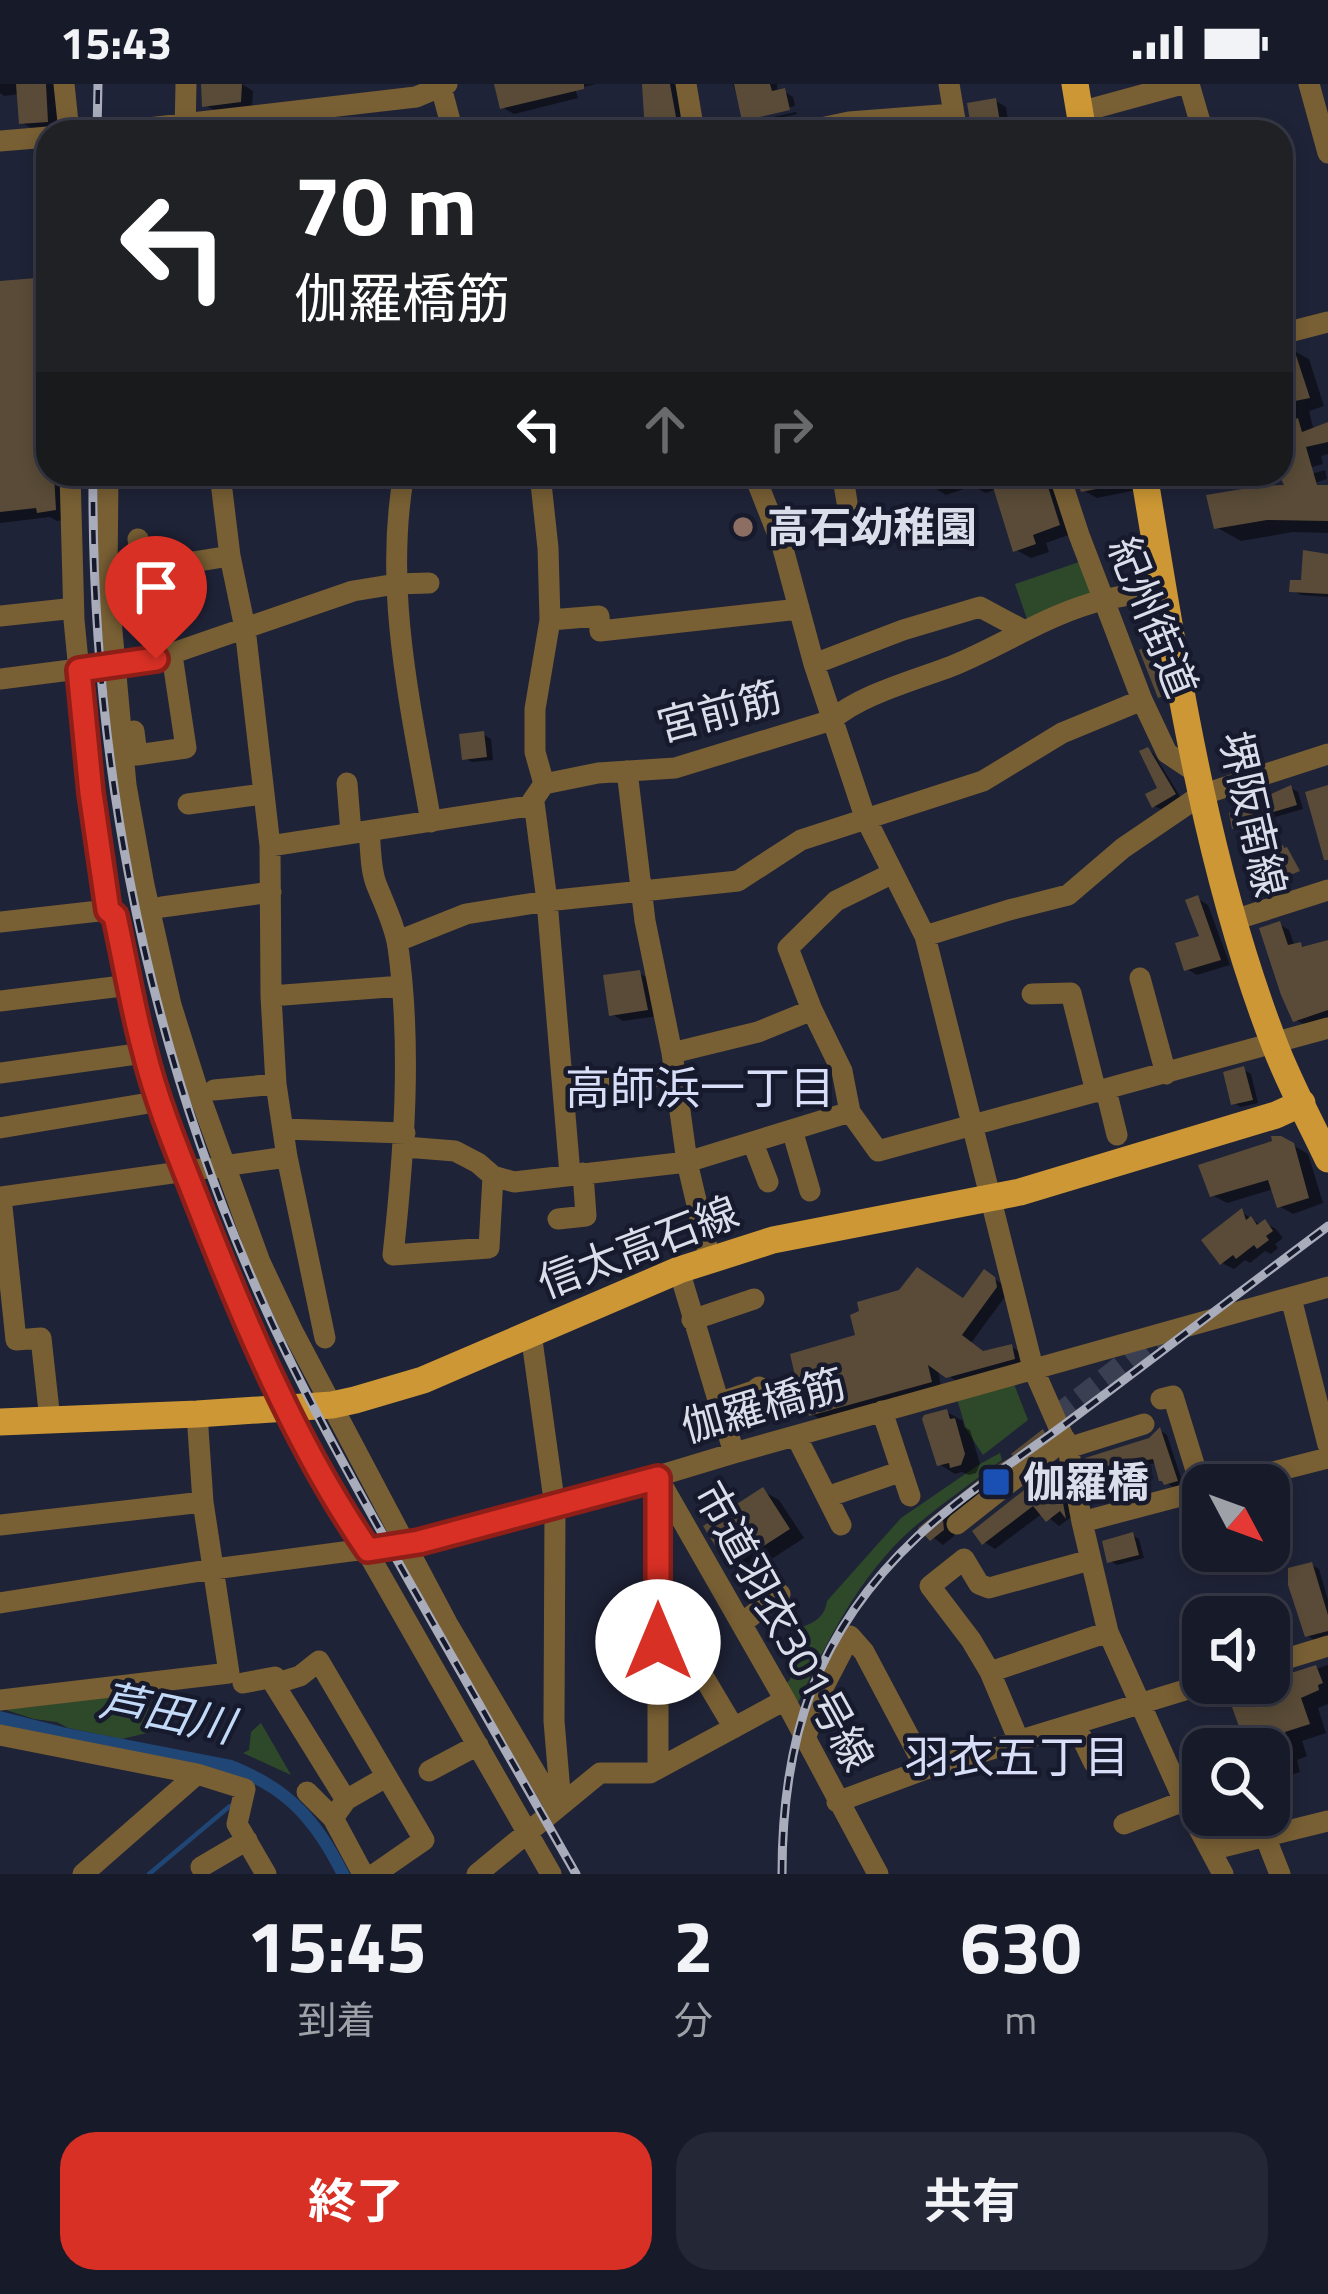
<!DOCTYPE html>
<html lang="ja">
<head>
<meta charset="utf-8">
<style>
  body { margin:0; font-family:"Titillium Web","Noto Sans JP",sans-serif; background:#242735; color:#f1f3f6; height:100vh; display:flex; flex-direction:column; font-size:45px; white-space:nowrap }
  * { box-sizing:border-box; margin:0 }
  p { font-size:39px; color:#9ea1a8 }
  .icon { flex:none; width:66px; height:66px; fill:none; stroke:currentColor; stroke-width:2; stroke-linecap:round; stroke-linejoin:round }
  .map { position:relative; height:1790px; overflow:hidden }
  .details { display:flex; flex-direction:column; background:#171a29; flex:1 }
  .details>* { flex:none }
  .top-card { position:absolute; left:36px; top:36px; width:1257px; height:366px; border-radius:36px; box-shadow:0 6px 18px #0003,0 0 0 3px #363846; background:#202124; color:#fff; overflow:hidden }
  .needle { width:78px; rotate:131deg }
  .fabs { position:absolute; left:1182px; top:1380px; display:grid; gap:24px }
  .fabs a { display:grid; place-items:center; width:108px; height:108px; border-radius:24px; background:#171a29; box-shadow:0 6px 18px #0003,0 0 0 3px #363846; font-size:60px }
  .pin { position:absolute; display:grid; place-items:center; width:102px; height:102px; color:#fff; margin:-123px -51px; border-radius:50% 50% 50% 0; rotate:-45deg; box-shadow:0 0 12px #0007 }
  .pin .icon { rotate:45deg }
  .me { position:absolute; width:132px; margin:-66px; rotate:0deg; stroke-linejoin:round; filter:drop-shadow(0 0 9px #0008) }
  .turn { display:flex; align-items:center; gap:42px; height:252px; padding:0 60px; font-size:54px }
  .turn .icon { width:156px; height:156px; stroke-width:2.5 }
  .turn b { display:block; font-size:84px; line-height:102px }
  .lanes { display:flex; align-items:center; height:114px; padding:0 60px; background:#0003; justify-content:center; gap:60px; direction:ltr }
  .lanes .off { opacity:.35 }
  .eta { display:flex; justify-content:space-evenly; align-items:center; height:204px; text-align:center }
  .eta b { font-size:72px; font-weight:700; line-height:84px }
  .cta { display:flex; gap:24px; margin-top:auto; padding:24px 60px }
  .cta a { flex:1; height:138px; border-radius:36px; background:#d93025; color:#fff; font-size:48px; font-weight:700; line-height:138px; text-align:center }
  .cta a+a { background:#242735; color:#f1f3f6 }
  .status { display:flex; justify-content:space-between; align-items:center; height:84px; padding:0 60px; background:#171a29; direction:ltr }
  .status svg { height:33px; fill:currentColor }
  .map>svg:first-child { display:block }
  .green { fill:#2e492a }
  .water { fill:#204675 }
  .shadow { fill:#0007 }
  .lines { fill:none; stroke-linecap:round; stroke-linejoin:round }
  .stream { stroke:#204675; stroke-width:4.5 }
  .building { fill:#594b37 }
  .minor-tunnel { stroke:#3b3f52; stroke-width:21; stroke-dasharray:21 10; stroke-linecap:butt }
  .minor { stroke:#785f34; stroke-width:21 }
  .major { stroke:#cc9734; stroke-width:27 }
  .rail-casing { stroke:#a9acbb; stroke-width:9 }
  .rail { stroke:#161a2c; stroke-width:4.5; stroke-dasharray:14; stroke-linecap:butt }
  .route-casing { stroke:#8d1f18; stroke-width:30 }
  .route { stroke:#d93025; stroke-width:21 }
  .education-dot { fill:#8d6e63; stroke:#161a2c; stroke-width:4.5 }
  .transit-dot { fill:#1a4fb4; stroke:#161a2c; stroke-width:4.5 }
  .labels { text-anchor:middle; stroke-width:9; stroke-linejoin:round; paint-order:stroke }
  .poi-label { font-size:42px; font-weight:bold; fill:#daddea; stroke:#161a2c; text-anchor:start }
  .street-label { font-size:42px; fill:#daddea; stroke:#161a2c }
  .neighbourhood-label { font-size:45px; fill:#d8def8; stroke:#161a2c }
  .water-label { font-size:45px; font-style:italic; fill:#c2d9f7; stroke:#161a2c }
</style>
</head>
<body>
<div class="status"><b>15:43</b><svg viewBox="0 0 49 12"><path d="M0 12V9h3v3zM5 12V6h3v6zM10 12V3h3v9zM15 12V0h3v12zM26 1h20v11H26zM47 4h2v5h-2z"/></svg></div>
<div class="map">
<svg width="1328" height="1790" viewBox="0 0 1328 1790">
  <rect width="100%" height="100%" fill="#1f2337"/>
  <!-- green -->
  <path class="green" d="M1079 478 1091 507 1088 515 1028 538 1015 500Z
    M1014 1300 1028 1336 983 1371 966 1345 957 1315Z
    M1000 1369 1002 1376C972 1399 941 1420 913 1444 859 1491 827 1558 797 1621L785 1601 791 1594 787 1583 807 1561 802 1543C816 1538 825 1532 827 1517L901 1434 980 1380Z
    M148 1606 151 1648 122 1655 68 1644 57 1638 34 1635 0 1624Z
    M261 1639 287 1684 291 1691 243 1669 249 1666 251 1648Z"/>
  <!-- water -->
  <path class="water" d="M0 1627 67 1644 232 1676C293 1700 321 1732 350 1790H336C290 1699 242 1689 148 1671 98 1662 49 1654 0 1641Z"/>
  <!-- shadow -->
  <path class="shadow" d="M0 0H58L62 45 37 47 22 39 19 10 4 12 0 9Z
    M203 0H242L253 7 252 23 216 27 205 21Z
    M497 0H596L575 5 578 14 514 30 502 23Z
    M645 0H682L687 48H648Z
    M733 0H777L778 9 785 8 793 13 795 22 747 32V37L744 35Z
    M996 17 1006 23 1009 43 1001 44 1002 48H976L971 22Z
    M796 28 797 30 753 40 750 38Z
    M509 39 521 48H487L492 47 490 42Z
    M48 196V390H70L73 435 57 437 50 433 0 439V200Z
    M1292 266 1309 275 1324 322 1309 327 1314 347 1328 342V370L1321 372 1323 380 1294 388V395L1325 386 1327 395 1301 403 1281 388V372L1296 370 1281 334V269Z
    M927 390H1049L1074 449 1046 459 1049 468 1031 474 1016 466 996 405 986 409 973 402 946 411 931 402Z
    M1078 390H1133L1136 406 1097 414 1083 406Z
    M1328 404V449L1293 448 1241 457 1216 443Z
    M1328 473V513L1301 511 1292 506 1304 499Z
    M1153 564 1160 568 1169 616 1160 612Z
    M484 651 491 655 493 676 472 678 465 674Z
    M1147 666 1154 670 1181 714 1161 725 1154 722 1161 705Z
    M1291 704 1298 708 1303 725 1268 735 1269 737 1241 747 1235 743Z
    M1198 815 1208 821 1230 881 1197 891 1187 885 1203 854Z
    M1279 840 1289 846 1295 863 1300 861 1307 865 1328 858V933L1305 941 1296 936Z
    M639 889 651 896 658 932 623 937 612 930Z
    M1244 986 1251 990 1258 1019 1241 1023 1234 1019Z
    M1284 1056 1308 1070 1323 1119 1293 1130 1279 1122 1274 1105 1227 1119 1212 1111Z
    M1242 1128 1260 1141 1265 1139 1276 1145 1283 1154 1275 1160 1278 1164 1271 1170 1265 1167 1250 1179 1245 1176 1234 1185 1222 1179Z
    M985 1189 1005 1202 1007 1210 971 1259 985 1270 1011 1263 1022 1269 1025 1280 959 1299 938 1284 941 1304 823 1337 812 1330 964 1217Z
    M947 1328 963 1337 964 1343 970 1346 980 1380 976 1389 969 1391 962 1388 955 1390 939 1380Z
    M1161 1347 1167 1351 1183 1400 1173 1403 1161 1395 1156 1379 1097 1389 1090 1385 1150 1357Z
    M1044 1349 1055 1355 953 1443 954 1452 943 1461 922 1445 999 1383 1017 1374 1015 1371Z
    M1056 1385 1067 1391 1075 1437 1070 1434 1059 1442 1043 1429 995 1465 984 1458Z
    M763 1407 779 1416 804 1454 747 1491 731 1482Z
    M1132 1451 1139 1455 1144 1474 1117 1481 1110 1477Z
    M1312 1481 1319 1485 1328 1516V1551L1314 1556 1307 1551Z
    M1328 1581V1620L1318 1624 1326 1649 1302 1657 1307 1672 1297 1676 1300 1688 1274 1696 1269 1693V1665H1249L1231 1611Z"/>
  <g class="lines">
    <!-- stream -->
    <path class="stream" d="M149 1790 230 1722"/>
  </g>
  <!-- building -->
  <path class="building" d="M16 0H46L48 38 19 40Z
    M201 0H242L241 18 202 23Z
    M494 0H584V5L500 25Z
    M642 0H670L676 33V48H645Z
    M734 0H770L772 7 785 4 790 26 742 37Z
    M996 14 1000 38 971 43 967 19Z
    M48 193V390H54L56 426 37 429 36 424 0 428V197Z
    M1293 262 1310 314 1295 317 1281 271V265Z
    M1298 334 1302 348 1328 338V358L1306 363 1317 401H1328V437L1267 436 1214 445 1206 411 1260 402 1284 401 1281 395V369L1292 368 1284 345 1287 343 1286 339Z
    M989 390H1044L1060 441 1033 451 1036 460 1013 468Z
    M1075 390H1126L1127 399 1081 408Z
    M1303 466 1328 470V510L1289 508 1290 496H1301Z
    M1153 560 1164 612 1158 614 1139 566Z
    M484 647 487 673 462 676 459 650Z
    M1148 663 1176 710 1152 724 1145 710 1157 704 1139 667Z
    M1291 701 1297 721 1263 731 1264 734 1232 745 1229 729Z
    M1328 701V776H1324L1305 708Z
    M1283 761 1284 764 1287 763 1300 787 1268 800 1258 774Z
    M1198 811 1221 876 1184 887 1175 859 1199 852 1185 816Z
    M1280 837 1288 861 1301 858 1302 863 1328 856V926L1293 938 1281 911 1259 844Z
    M640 886 648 926 609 932 603 891Z
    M1244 982 1253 1016 1231 1021 1223 988Z
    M1271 1052H1281L1294 1059 1309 1114 1277 1124 1268 1096 1210 1113 1198 1081 1272 1057Z
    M1242 1124 1246 1136 1251 1132 1257 1141 1265 1135 1273 1147 1266 1152 1269 1156 1257 1165 1254 1161 1236 1175 1233 1171 1220 1181 1201 1156Z
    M917 1183 963 1214 984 1185 995 1193 997 1203 962 1251 983 1267 1012 1260 1015 1275 946 1294 928 1281 932 1298 809 1332 802 1308 799 1309 790 1270 855 1251 850 1231 859 1227 857 1218 899 1206Z
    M947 1325 950 1335 955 1334 965 1370 961 1381 950 1384 949 1379 937 1382 922 1335 924 1331Z
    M1160 1343 1178 1397 1164 1401 1162 1397H1159L1153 1375 1088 1387 1085 1374 1149 1354Z
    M1043 1345 1046 1351 947 1429 943 1436 944 1446 930 1457 918 1444 997 1381 1013 1372 1011 1370Z
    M1056 1381 1066 1435 1060 1427 1046 1438 1033 1422 982 1461 972 1447Z
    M763 1403 790 1445 729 1484 703 1442Z
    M1133 1448 1139 1471 1107 1479 1102 1457Z
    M1312 1478 1328 1531V1547L1305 1553 1288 1501V1484Z
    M1316 1581 1323 1599 1318 1601 1319 1606 1301 1614 1310 1640 1285 1648 1290 1663 1280 1666 1284 1678 1269 1683V1665H1247L1227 1609 1259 1599H1269V1596Z"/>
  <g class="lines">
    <!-- minor-tunnel -->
    <path class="minor-tunnel" d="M1055 1333 1162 1250"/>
    <!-- minor -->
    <path class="minor" d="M64 0 69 48
      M686 0 694 48
      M949 0 957 48
      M1189 0 1203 48
      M1309 0 1328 69
      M441 3 453 48
      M1080 28 1182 0
      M113 48 416 13 447 0
      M185 48 186 0
      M802 48 849 38 953 30
      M0 57 48 53
      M1281 250 1328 238
      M70 390 74 536 91 709 108 826 115 832 144 969 185 1087 227 1196 276 1302 317 1380 551 1790
      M108 390 107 492 126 701 144 801 171 921 198 1007 260 1178 293 1248 447 1539 556 1724
      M220 390 230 472 245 544 270 762 271 912 276 1000 287 1073 325 1254
      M404 390C383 506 411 624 431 738
      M540 390 548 464 550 536 535 625V668L544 700
      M754 390 782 461 814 580 865 733 925 852 1033 1284 1068 1364 1082 1438 1108 1548 1184 1717 1223 1790
      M837 390 844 400 847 418
      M1059 390 1079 451 1142 616 1167 669 1197 689
      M138 455 156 575
      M143 486 230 472
      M0 532 66 525
      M550 536 599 532 600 547 799 525
      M814 580 903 546 980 523 1023 546
      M0 595 156 575 353 507 396 500 429 499
      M134 647 137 671 186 664 172 571
      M627 687 645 837 672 969 687 1078 710 1176
      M347 699 351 749
      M534 718 547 817 570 1090
      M188 720 263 710
      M369 747C371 764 370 786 377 802 385 822 395 842 398 863 412 963 404 1071 393 1171L489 1164 493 1092
      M270 762 529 722 544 700 598 689 675 684 832 636C859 611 916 596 952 582 999 563 1040 535 1089 520 1113 512 1139 510 1163 506
      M893 789 836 817 788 864 812 926 842 987 850 1028 878 1067 1328 944
      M162 823 271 808
      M1234 836 1328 806
      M0 838 108 826
      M925 852 1009 826 1068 811 1123 764 1201 711 1328 670
      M398 857 466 830 547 817 738 797 801 756 983 697 1062 649 1142 616
      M1140 894 1166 990
      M1032 910 1071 909 1096 1008
      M271 912 402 902
      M0 917 130 901
      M672 969 758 948 812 926
      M0 989 144 969
      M563 1005 674 990
      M214 1006 276 1000
      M1106 1006 1117 1051
      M0 1044 161 1017
      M283 1045 405 1049
      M792 1046 810 1107
      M753 1059 768 1098
      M405 1063 455 1067 478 1079 493 1092 514 1098 687 1078 850 1028
      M0 1113 287 1073
      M1 1113 16 1256 41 1254 50 1336
      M558 1135 586 1132 583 1089
      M679 1186 734 1369
      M1291 1214 1328 1361
      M692 1236 754 1215
      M531 1249 555 1423 554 1637 561 1720
      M1161 1315 1173 1312 1202 1406
      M718 1319 754 1307 759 1303
      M882 1327 910 1412
      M796 1352 841 1441
      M1068 1364 1144 1340
      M658 1394 785 1616 878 1790
      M658 1394V1684
      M1222 1401 1328 1374
      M827 1413 902 1387
      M1082 1438 1203 1406
      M957 1440 1065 1355
      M0 1441 203 1418
      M658 1516 734 1644
      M0 1519 214 1485 419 1458 555 1423 734 1369 1328 1203
      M742 1539 780 1510
      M1269 1580 1328 1562
      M990 1588 1108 1548
      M243 1599 275 1593 274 1600
      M0 1616 229 1589 203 1418 197 1330
      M1075 1640 1094 1679
      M0 1651 197 1690
      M805 1655 824 1602 850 1552 864 1568 926 1685
      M1019 1657 990 1588 971 1556 930 1502 964 1475 979 1500 989 1504 1090 1476
      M429 1687 478 1661
      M307 1708 333 1734
      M346 1716 333 1734 363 1790
      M837 1718 926 1685 1208 1599
      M1124 1740 1184 1717
      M1265 1752 1280 1790
      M1210 1766 1328 1737
      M201 1783 247 1756
      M83 1790 197 1690 245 1705 237 1740 266 1790
      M375 1790 424 1756 319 1577 300 1592 274 1600 346 1716 386 1693
      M477 1790 600 1689H650L785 1616"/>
    <!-- major -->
    <path class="major" d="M1075 0 1083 48
      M1144 390C1176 581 1204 777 1274 959 1289 999 1310 1037 1328 1075
      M0 1338 197 1330 332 1321 355 1316 423 1296 679 1186 773 1156 1020 1108 1276 1031 1302 1019"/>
    <defs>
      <path id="rail" d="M97 48 98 0
        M93 390C91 664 141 933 248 1185 294 1294 352 1396 410 1499 466 1596 521 1693 576 1790
        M782 1790C782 1653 816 1548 918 1452 962 1411 1015 1377 1064 1341 1152 1275 1240 1208 1328 1142"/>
    </defs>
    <!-- rail casing -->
    <use href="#rail" class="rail-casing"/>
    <!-- rail -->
    <use href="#rail" class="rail"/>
  </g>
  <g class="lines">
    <defs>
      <path id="route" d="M156 575 79 586 91 709 108 826 115 832C125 877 132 922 144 966 157 1019 179 1071 199 1122 244 1237 297 1363 368 1466L419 1458 658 1394V1558"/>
    </defs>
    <!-- route casing -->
    <use href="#route" class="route-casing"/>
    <!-- route -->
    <use href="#route" class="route"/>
  </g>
  <!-- markers -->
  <circle class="education-dot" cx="743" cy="443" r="12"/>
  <rect class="transit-dot" x="981" y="1383" width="30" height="30" rx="6"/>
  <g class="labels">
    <!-- poi labels -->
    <g class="poi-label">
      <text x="767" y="458">高石幼稚園</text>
      <text x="1023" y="1413">伽羅橋</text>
    </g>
    <!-- street labels -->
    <g class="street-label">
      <text transform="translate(1153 533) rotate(68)" y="15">紀州街道</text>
      <text transform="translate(719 627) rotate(-15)" y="15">宮前筋</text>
      <text transform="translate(1253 730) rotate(77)" y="15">堺阪南線</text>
      <text transform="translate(638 1163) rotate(-21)" y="15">信太高石線</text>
      <text transform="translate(763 1321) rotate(-16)" y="15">伽羅橋筋</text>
      <text transform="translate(784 1542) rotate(61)" y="15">市道羽衣301号線</text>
    </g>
    <!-- neighbourhood labels -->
    <g class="neighbourhood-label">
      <text x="700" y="1020">高師浜一丁目</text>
      <text x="1017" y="1689">羽衣五丁目</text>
    </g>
    <!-- water labels -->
    <g class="water-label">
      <text transform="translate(167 1629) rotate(12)" y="16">芦田川</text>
    </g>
  </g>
</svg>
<div class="fabs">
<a><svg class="needle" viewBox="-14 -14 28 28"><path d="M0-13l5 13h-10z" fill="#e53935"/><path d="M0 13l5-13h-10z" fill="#9ea1a8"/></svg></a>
<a><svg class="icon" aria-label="sound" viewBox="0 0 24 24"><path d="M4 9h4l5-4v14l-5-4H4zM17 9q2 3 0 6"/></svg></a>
<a><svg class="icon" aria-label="search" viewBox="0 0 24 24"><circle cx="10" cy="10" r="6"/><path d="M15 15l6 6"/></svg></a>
</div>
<div class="pin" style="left:156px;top:575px;background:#d93025"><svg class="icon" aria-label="arrive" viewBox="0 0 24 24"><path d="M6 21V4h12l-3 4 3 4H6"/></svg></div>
<svg class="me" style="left:658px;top:1558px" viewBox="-20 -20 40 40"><circle r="19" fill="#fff"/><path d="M0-13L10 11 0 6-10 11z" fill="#d93025"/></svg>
<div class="top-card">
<div class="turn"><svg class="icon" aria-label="left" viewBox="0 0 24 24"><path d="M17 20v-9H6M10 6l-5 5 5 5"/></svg><div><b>70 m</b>伽羅橋筋</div></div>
<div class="lanes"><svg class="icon" aria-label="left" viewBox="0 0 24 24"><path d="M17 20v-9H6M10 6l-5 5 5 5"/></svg><svg class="icon off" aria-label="ahead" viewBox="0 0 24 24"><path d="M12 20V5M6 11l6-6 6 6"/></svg><svg class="icon off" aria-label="right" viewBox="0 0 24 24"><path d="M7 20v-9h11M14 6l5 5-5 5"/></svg></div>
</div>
</div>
<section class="details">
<div class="eta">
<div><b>15:45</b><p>到着</p></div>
<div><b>2</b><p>分</p></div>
<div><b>630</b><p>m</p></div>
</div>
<div class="cta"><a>終了</a><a>共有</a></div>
</section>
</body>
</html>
